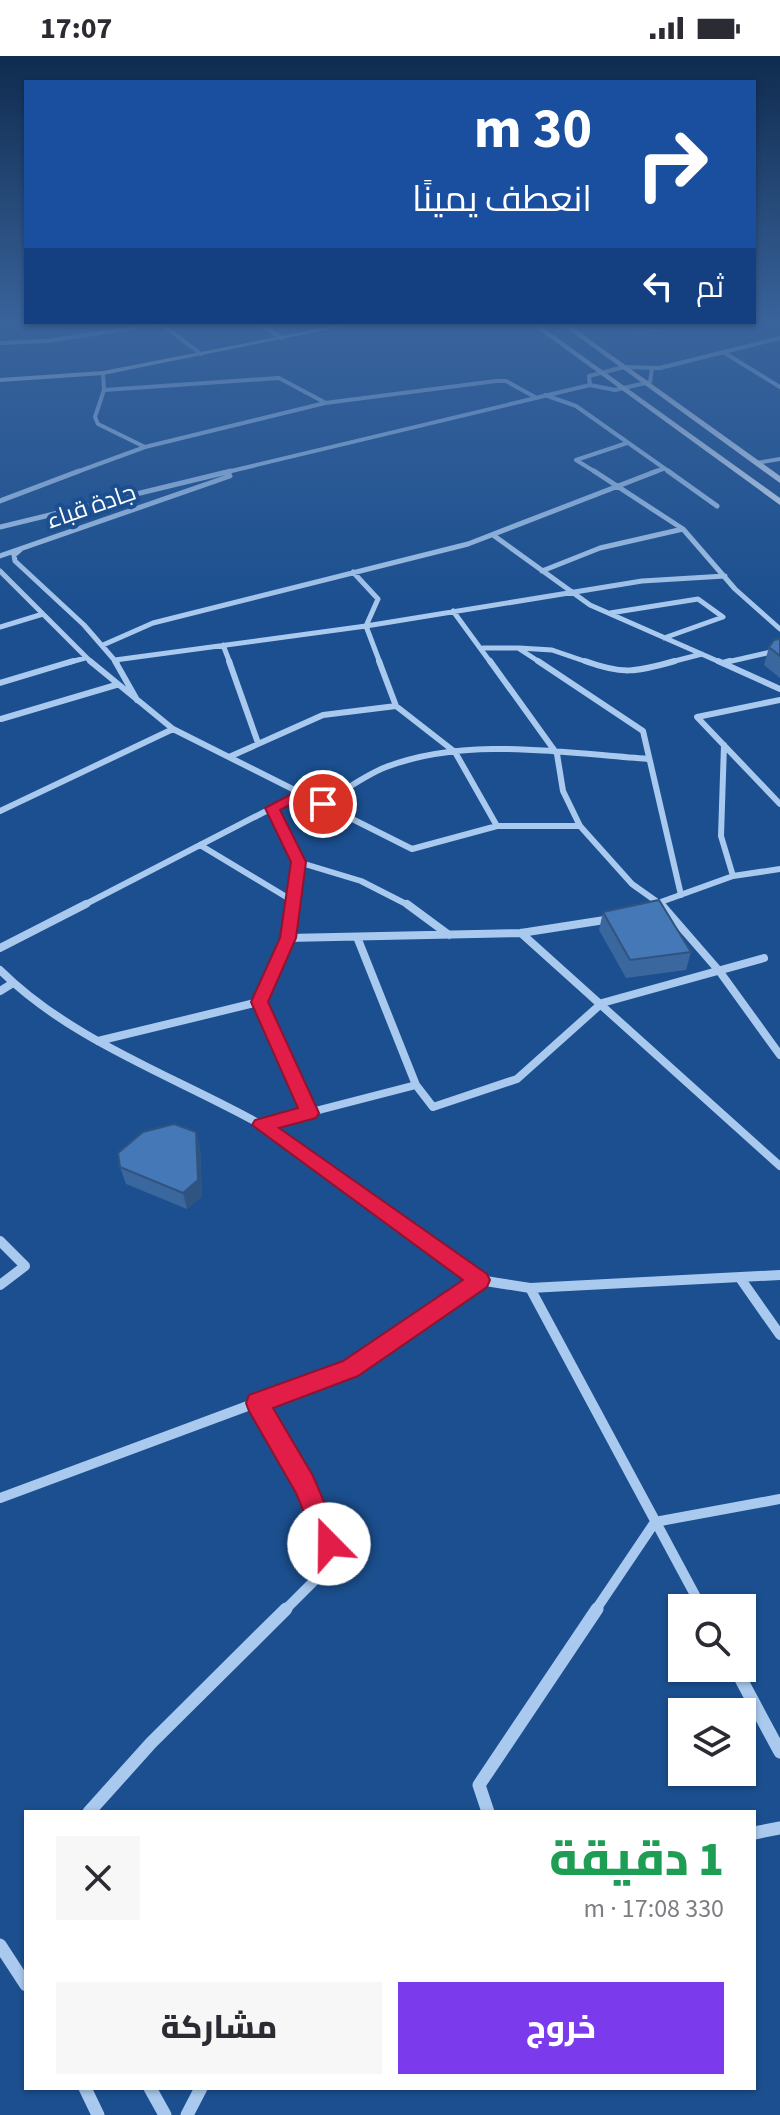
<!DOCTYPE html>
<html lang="ar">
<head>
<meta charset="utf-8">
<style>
  body { margin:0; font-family:"Source Sans 3",Cairo,sans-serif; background:#f7f7f7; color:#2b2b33; direction:rtl; height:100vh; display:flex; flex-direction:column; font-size:30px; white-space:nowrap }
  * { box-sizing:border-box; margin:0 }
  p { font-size:26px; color:#7c7c81 }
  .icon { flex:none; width:44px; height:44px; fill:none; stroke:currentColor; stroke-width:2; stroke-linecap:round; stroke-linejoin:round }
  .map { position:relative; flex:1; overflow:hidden; direction:ltr }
  .panel { position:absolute; left:24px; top:1754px; width:732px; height:280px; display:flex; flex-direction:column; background:#fff; border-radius:0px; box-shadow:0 2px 6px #0004; direction:rtl }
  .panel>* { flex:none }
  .banner { position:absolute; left:24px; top:24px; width:732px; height:244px; border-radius:0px; box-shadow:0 2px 6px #0004; direction:rtl; background:#1a4fa0; color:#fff; overflow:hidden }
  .controls { position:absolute; left:668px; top:1538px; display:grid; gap:16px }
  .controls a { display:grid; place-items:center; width:88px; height:88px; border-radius:0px; background:#fff; box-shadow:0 2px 6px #0004; font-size:40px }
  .pin { position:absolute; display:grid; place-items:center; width:68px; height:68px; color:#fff; margin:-34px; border:4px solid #fff; border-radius:50%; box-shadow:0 2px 8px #0007 }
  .me { position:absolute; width:88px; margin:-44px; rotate:338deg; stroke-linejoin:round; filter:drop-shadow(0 0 6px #0008) }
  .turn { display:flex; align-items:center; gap:28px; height:168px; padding:0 32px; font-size:36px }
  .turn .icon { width:104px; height:104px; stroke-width:2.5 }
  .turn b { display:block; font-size:56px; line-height:68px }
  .then { display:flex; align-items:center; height:76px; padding:0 32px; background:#0003; gap:16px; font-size:30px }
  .round { display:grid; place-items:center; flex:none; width:84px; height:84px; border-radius:0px; background:#f7f7f7 }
  .headline { display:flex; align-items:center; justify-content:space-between; height:136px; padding:0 32px }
  h1 { font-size:48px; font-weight:800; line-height:60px; color:#1e9e55 }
  .action { display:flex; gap:16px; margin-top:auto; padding:16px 32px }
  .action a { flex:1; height:92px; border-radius:0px; background:#7c3aed; color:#fff; font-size:32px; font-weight:800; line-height:92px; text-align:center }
  .action a+a { background:#f7f7f7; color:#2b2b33 }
  .status { display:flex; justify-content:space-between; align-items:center; height:56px; padding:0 40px; background:#fff; direction:ltr }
  .status svg { height:22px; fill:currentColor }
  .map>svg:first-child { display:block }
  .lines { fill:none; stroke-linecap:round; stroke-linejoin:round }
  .street-far5 { stroke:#a9c9ee; stroke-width:4 }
  .street-far4 { stroke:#a9c9ee; stroke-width:5 }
  .street-far3 { stroke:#a9c9ee; stroke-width:6 }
  .street-far2 { stroke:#a9c9ee; stroke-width:8 }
  .street-far1 { stroke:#a9c9ee; stroke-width:10 }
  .street { stroke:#a9c9ee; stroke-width:13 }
  .secondary { fill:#d6e6fa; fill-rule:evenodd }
  .wall { fill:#3a679d }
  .shaded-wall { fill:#305480 }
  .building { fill:#4478b7; stroke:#305480; stroke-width:2 }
  .route { fill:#e11d48; stroke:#92132f; stroke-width:2 }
  .labels { text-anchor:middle; stroke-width:8; stroke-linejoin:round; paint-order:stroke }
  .far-street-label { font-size:24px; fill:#fff; stroke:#1b4f8f }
</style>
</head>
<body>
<div class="status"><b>17:07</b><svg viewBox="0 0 49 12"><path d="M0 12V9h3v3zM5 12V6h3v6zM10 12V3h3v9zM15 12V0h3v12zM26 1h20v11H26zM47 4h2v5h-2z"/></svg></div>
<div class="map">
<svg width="780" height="2059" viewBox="0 0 780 2059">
  <rect width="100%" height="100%" fill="#1b4f8f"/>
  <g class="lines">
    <!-- street-far5 -->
    <path class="street-far5" d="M161 268 201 298
      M259 268 282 282
      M0 287 47 285 159 268
      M723 296 780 331
      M103 317 104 334 95 361 98 368 145 391
      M590 329 589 320 624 311 660 312 780 282
      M104 334 279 322 324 346
      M545 339 576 350 671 417
      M756 407 780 403
      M74 417 145 391 325 347 496 325H506L535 341
      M223 417 590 329 615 334 650 326 652 313
      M597 417 576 404 627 387
      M651 417 663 413"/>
    <!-- street-far4 -->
    <path class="street-far4" d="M594 415 683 473 735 533 780 573
      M668 415 717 450
      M0 445 79 415
      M0 471 231 415
      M493 479 590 549 722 607
      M21 493 14 499 15 505 84 569 117 607
      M0 500 230 420
      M0 515 92 607
      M542 515 600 492 683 473
      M353 516 378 543 366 570 380 607
      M453 555 491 607
      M610 557 698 543 723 561 664 582
      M0 571 43 558
      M103 589 153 567 468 488 657 415
      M223 589 230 607
      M483 592H518L541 607
      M519 592 552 594 590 607
      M115 604 366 570 642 525 725 520
      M67 607 85 602
      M667 607 702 598
      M723 607 780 594"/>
    <!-- street-far3 -->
    <path class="street-far3" d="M90 605 173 673 412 793 497 770H580
      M115 605 137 644
      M229 605 258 687
      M379 605 396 650 455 696 497 770
      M490 605 557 698 563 735 580 770 632 828 663 850
      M538 605 643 675 681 839
      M585 605C623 619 636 616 675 605
      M718 605 780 633
      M723 607 730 605
      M0 627 73 605
      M780 644 697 661 780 748
      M1 663 116 629
      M724 689 721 780 733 820
      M229 701 323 659 396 650
      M323 748C344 735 363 720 386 711 468 680 563 697 648 703
      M272 752 298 806 292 850
      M0 755 173 673
      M200 789 293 845
      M298 806 361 825 410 850
      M658 847 733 820 780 813
      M82 850 301 737"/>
    <!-- street-far2 -->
    <path class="street-far2" d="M292 848 288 882 259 946 310 1057
      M407 848 449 879
      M661 848 720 916 780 999
      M521 877 780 1110
      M357 881 416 1029 433 1051 517 1023 602 947 764 902
      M288 882 521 877 611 863
      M0 892 86 848
      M0 914C69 983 173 1020 258 1067 304 1093 346 1129 389 1160
      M0 935 13 927
      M98 985 259 946
      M261 1069 416 1029"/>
    <!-- street-far1 -->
    <path class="street-far1" d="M386 1158 479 1224 530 1232 780 1219
      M0 1185 25 1210 0 1229
      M740 1222 780 1279
      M530 1232 702 1552
      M257 1347 305 1429 329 1488 320 1519 284 1555
      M0 1442 350 1312 479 1224
      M595 1555 655 1466 780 1443"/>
    <!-- street -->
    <path class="street" d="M735 1612 780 1696
      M89 1756 151 1687 286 1553
      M488 1756 479 1729 597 1553
      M754 1777 780 1772
      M0 1889 26 1929
      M85 2032 98 2059
      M150 2032 165 2059
      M187 2059 201 2032"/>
    <!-- secondary -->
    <path class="secondary" d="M344 268H355L103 319 0 326V322L103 315Z
      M531 268H538L780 442V449Z
      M561 268H568L780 420V427Z"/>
  </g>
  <!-- wall -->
  <path class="wall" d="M615 268H661L659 276 637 278 632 272H623Z
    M780 583V622L764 609 769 591Z
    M603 856 691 896 686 914 626 922 599 874Z
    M196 1076 200 1093 202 1140 187 1153 126 1128 120 1111Z"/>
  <!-- shaded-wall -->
  <path class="shaded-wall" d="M196 1076 200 1093 202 1140 187 1153 183 1137Z"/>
  <!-- building -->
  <path class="building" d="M780 583V600L769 591 774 584Z
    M659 844 691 896 630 904 603 856Z
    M174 1068 196 1076 198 1124 183 1137 120 1111 118 1097 143 1076Z"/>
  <!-- sky -->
  <linearGradient id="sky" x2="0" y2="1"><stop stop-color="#0f2b4f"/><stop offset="0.48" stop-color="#39639b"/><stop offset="1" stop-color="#39639b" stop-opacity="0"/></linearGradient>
  <rect width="780" height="556" fill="url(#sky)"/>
  <!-- route -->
  <path class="route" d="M301 733 330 748 323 752 301 743 280 754 306 806 296 882 268 946 319 1057 316 1062 279 1072 487 1218 490 1224 487 1231 358 1320 273 1352 313 1420 342 1488 338 1497 329 1501 321 1497 296 1437 249 1355 246 1347 249 1339 343 1305 463 1224 252 1069 255 1064 298 1052 251 946 280 882 291 806 265 752Z"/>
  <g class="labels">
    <!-- far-street labels -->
    <g class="far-street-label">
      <text transform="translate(91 450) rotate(-19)" y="8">جادة قباء</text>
    </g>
  </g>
</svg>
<div class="controls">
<a><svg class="icon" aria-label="search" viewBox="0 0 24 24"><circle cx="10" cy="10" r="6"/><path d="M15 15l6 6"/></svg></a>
<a><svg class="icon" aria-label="layers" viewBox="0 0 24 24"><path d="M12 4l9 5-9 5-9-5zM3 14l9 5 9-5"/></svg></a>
</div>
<div class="pin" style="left:323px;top:748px;background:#d93025"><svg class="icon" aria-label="arrive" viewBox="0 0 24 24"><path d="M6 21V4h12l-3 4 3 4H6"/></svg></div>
<svg class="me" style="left:329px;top:1488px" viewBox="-20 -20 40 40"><circle r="19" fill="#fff"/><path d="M0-13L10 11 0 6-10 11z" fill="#e11d48"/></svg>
<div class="banner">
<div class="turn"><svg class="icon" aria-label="right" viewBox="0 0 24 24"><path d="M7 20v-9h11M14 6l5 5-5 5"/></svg><div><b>30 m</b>انعطف يمينًا</div></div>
<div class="then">ثم<svg class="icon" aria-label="left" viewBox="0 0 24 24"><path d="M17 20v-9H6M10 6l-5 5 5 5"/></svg></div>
</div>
<section class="panel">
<div class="headline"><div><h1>1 دقيقة</h1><p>330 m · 17:08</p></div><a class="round"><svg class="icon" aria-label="close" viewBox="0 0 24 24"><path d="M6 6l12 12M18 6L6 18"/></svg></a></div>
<div class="action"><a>خروج</a><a>مشاركة</a></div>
</section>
</div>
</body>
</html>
